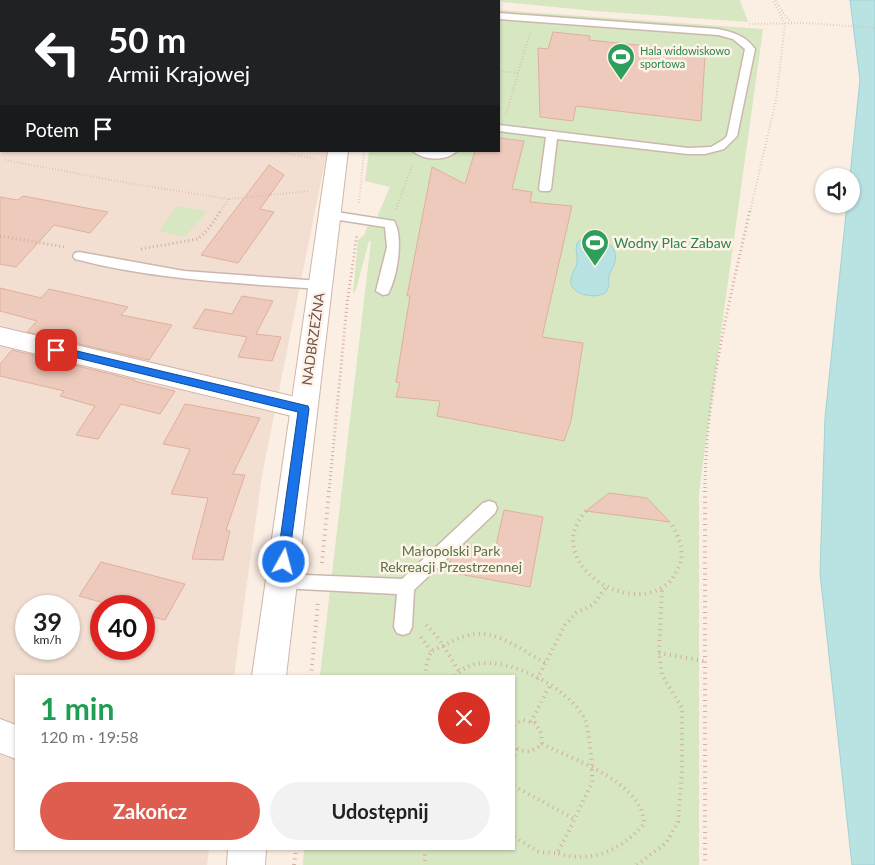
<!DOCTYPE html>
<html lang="pl">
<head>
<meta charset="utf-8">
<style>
  body { margin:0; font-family:Lato,sans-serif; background:#f2f2f2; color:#202124; height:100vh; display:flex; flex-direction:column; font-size:19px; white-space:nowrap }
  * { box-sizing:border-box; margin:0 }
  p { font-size:16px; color:#757577 }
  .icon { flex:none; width:28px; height:28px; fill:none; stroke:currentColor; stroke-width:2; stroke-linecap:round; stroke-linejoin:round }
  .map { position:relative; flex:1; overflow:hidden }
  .side { position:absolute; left:15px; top:675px; width:500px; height:175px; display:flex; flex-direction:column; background:#fff; border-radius:0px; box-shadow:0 1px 4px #0004 }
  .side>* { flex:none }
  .banner { position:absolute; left:0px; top:0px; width:500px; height:152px; box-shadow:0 1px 4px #0004; background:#202124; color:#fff; overflow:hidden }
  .controls { position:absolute; left:815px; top:168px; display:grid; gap:10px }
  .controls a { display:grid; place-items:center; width:45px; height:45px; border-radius:50%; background:#fff; box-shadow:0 1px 4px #0004; font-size:25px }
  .speed { position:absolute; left:15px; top:595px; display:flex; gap:10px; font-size:25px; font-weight:700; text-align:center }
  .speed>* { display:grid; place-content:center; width:65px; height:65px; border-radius:50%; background:#fff; box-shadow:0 1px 4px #0004; line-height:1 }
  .speed small { font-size:12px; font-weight:400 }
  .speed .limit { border:8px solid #d22; background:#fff; color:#111 }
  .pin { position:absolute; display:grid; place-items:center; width:42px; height:42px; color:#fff; margin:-21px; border-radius:10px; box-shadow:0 2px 8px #0006 }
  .me { position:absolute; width:55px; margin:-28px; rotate:7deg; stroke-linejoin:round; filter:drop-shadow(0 0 4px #0008) }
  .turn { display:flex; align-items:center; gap:18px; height:105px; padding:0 25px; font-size:22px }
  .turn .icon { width:65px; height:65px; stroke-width:2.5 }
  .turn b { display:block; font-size:35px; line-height:42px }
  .then { display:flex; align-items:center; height:48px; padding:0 25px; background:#0003; gap:10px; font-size:19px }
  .round { display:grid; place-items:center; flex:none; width:52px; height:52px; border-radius:26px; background:#f2f2f2 }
  .summary { display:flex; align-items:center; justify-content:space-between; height:85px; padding:0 25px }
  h1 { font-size:30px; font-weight:700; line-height:38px; color:#1e9e55 }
  .primary-button { display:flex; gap:10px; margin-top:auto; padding:10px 25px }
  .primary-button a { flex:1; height:58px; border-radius:30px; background:#de5d4e; color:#fff; font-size:20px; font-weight:700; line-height:58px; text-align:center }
  .primary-button a+a { background:#f2f2f2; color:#202124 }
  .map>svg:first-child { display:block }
  .residential { fill:#f2dfd2; fill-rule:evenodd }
  .education { fill:#ebe0f7 }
  .green { fill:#d6e7c2 }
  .water { fill:#b9e2e3; stroke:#9fd2d4 }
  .building { fill:#eecabc; stroke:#e0af9d }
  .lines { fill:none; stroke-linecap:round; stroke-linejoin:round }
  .lane-casing { stroke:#cdb7ad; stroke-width:3 }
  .street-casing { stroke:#cdb7ad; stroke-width:2 }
  .secondary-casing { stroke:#d0b6aa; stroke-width:2 }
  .path-far2 { stroke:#d3ad9f; stroke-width:2; stroke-dasharray:0.5 2.5; stroke-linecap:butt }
  .path-far1 { stroke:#d3ad9f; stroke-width:3; stroke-dasharray:1 3; stroke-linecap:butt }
  .path { stroke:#d3ad9f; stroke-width:4; stroke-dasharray:1 4.5; stroke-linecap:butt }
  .lane { fill:#fff; fill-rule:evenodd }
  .street { fill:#fff; fill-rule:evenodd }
  .secondary { fill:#fff; fill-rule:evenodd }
  .route { fill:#1a73e8; stroke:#114b97 }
  .labels { text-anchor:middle; stroke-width:5; stroke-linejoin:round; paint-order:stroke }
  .far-leisure-label { font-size:11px; fill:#27864d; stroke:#fef3e8; text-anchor:start }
  .leisure-label { font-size:14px; fill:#27864d; stroke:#fef3e8; text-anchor:start }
  .street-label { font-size:14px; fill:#71534b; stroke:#fef3e8 }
  .park-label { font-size:14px; fill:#587643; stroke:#fef3e8 }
</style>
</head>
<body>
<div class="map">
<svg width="875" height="865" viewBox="0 0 875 865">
  <rect width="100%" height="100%" fill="#fbeee3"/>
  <!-- residential -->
  <path class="residential" d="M0 29 1 151H327L262 476 234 676H16V849H209L207 865H0ZM26 606H69V649H26ZM101 606H144V649H101Z"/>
  <!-- education -->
  <path class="education" d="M0 0H335L1 1V18Z"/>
  <!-- green -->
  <path class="green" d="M481 0H740L748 22 595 11Z
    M499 10 763 29 699 492V865H303L304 849H514V676H320L371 241H369L356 290 353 293 358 240 364 235 368 225 373 226 390 187 365 181 369 151H499Z
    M177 206 207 211 185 237 159 231Z"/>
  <!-- water -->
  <path class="water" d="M850 0H875V865H852L820 573 825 418 847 204H851L850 176 860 80Z
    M588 238C603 237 618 245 615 262 614 267 610 271 609 276 608 284 611 292 600 295 590 298 568 293 571 279 572 272 577 268 577 261 578 255 574 247 578 242 580 239 585 239 588 238Z"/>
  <!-- building -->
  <path class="building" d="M553 32 590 36 589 40 686 50V54L705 55 701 121 576 106 573 121 540 117 538 48 548 49Z
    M499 138 524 141 512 189 532 192 530 202 572 206 542 337 583 343 571 421 564 441 437 416 440 401 396 397 400 383 396 382 410 296H407L432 167 465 184 475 151H499Z
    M269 165 284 175 260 209 274 212 238 263 201 255Z
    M23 196 108 212 90 233 54 225 16 267 0 264V197L18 200Z
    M0 288 41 298 49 289 128 307 121 315 172 325 149 360 27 332 37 321 0 311Z
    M242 296 273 301 256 334 281 337 272 361 238 357 247 337 193 328 205 309 232 314Z
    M12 350 135 380 134 381 175 391 160 414 121 404 98 439 76 435 95 406 60 396 64 391 0 376V364Z
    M185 404 260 418 233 474 245 475 226 530 230 531 223 560 192 559 208 498 171 494 190 449 163 444Z
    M609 493 647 498 670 522 586 511Z
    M504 510 543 517 530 587 448 572 451 557 464 545 495 550Z
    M101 562 185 584 165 620 144 615V606H115L79 596Z"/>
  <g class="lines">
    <defs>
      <path id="lane" d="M198 0H219V1H198Z
        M499 13 718 29C733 32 746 36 755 49L737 136 724 149 705 154H688L557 139 551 189 549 191H541L539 189 546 137 499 131V125L688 148 711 147 723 140 727 136 745 49 733 39 718 35 499 19Z
        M413 151H457C447 161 424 161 413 151Z
        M330 211 394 221C404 237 397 278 388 294L383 295 376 291 387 247 385 227 326 218 324 215 326 212Z
        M79 252 184 271 320 281 326 285 320 289C238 283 155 280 75 259L73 256 75 253Z
        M489 501 495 503 497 508 495 513 414 590 412 627 409 633 403 635 397 633 394 627 397 594 281 588 275 586 272 581 275 576 281 574 402 579 483 503Z"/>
      <path id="street" d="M0 136H1V148H0Z
        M0 327 304 399 314 402 317 409 314 416 304 419 0 345Z
        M0 719 16 725V759L0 753Z"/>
      <path id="secondary" d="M357 0H373V1H357Z
        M328 151H348L286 676H252Z
        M228 849H266L265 865H227Z"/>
    </defs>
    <!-- lane casing -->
    <use href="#lane" class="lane-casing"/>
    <!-- street casing -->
    <use href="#street" class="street-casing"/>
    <!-- secondary casing -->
    <use href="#secondary" class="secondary-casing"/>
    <!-- path-far2 -->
    <path class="path-far2" d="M418 0 436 1
      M776 0 783 13 793 24
      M147 1 149 0
      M749 24 807 23 875 28
      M499 71 518 73
      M506 114 530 33
      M275 151 315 159
      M5 160 133 184 229 199 310 191
      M359 203 364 151
      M396 209 412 166
      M220 212 229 199
      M750 212 776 100 785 24 773 0"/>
    <!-- path-far1 -->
    <path class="path-far1" d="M0 236 65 247
      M141 249 198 239 210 227 221 210
      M329 492 347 304 357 234
      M705 492C705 397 729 303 750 210"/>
    <!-- path -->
    <path class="path" d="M705 491V865
      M586 511C541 559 625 618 667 584 671 582 674 576 676 572 687 556 680 537 670 522
      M322 563 329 491
      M426 625 437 636 459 671
      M421 637 431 651
      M659 653 704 661
      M311 676 318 602
      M426 676V666L431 651C445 646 459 636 474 634 499 631 525 652 545 663
      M455 676C459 673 463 669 467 667 500 650 572 689 585 720 589 730 593 769 592 781 591 786 588 790 586 795 577 814 568 834 557 853L539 852 514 837
      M537 679 565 625 576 613 594 604 606 587
      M531 722 550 685
      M514 725 523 720 535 723 541 733 542 744C533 752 524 754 514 746
      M542 744C573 759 644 783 644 824 620 851 592 864 557 853
      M514 755 517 749
      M514 786 576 820
      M425 849V865
      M294 865 296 849
      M637 865 666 843 678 822 682 771V708L662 675 659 653 662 589"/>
    <!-- lane -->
    <use href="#lane" class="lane"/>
    <!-- street -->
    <use href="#street" class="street"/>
    <!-- secondary -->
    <use href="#secondary" class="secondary"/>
  </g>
  <!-- route -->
  <path class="route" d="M56 346 308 406 309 409 288 566 284 568 279 566 277 562 298 412 53 352 51 350 53 347Z"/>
  <!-- icons -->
  <defs>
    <symbol id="stadium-pin" viewBox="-11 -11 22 30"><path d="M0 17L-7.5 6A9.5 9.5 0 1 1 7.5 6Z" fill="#2e9e5b" stroke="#fef3e8"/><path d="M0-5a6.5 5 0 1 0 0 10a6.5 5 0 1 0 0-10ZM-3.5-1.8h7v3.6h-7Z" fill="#fff"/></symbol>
  </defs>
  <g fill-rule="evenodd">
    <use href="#stadium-pin" x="605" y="41" width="32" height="43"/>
    <use href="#stadium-pin" x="579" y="227" width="32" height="43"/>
  </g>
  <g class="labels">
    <!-- far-leisure labels -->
    <g class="far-leisure-label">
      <text x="640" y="55">Hala widowiskowo<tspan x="640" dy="13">sportowa</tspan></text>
    </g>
    <!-- leisure labels -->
    <g class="leisure-label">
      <text x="614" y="248">Wodny Plac Zabaw</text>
    </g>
    <!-- street labels -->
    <g class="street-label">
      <text transform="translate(313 339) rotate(-82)" y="5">NADBRZEŻNA</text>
    </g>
    <!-- park labels -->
    <g class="park-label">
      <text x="451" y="556">Małopolski Park<tspan x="451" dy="16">Rekreacji Przestrzennej</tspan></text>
    </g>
  </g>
</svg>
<div class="controls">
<a><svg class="icon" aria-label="sound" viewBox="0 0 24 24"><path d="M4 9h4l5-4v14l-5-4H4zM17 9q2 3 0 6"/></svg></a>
</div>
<div class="speed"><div>39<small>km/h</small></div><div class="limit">40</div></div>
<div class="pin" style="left:56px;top:350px;background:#d93025"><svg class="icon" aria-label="arrive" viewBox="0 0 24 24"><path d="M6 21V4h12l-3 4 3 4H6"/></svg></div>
<svg class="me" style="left:284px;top:562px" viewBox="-20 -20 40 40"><circle r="17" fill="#1a73e8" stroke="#fff" stroke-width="3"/><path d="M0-11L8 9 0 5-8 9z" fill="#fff"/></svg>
<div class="banner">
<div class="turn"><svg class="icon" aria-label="left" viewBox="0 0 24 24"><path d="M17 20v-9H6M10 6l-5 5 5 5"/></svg><div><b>50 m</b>Armii Krajowej</div></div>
<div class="then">Potem<svg class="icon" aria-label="arrive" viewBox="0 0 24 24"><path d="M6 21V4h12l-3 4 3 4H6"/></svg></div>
</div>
<section class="side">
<div class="summary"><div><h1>1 min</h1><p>120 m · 19:58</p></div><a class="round" style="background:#d93025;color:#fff"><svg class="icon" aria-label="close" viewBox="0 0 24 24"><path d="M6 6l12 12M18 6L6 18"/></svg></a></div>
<div class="primary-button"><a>Zakończ</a><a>Udostępnij</a></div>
</section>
</div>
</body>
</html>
